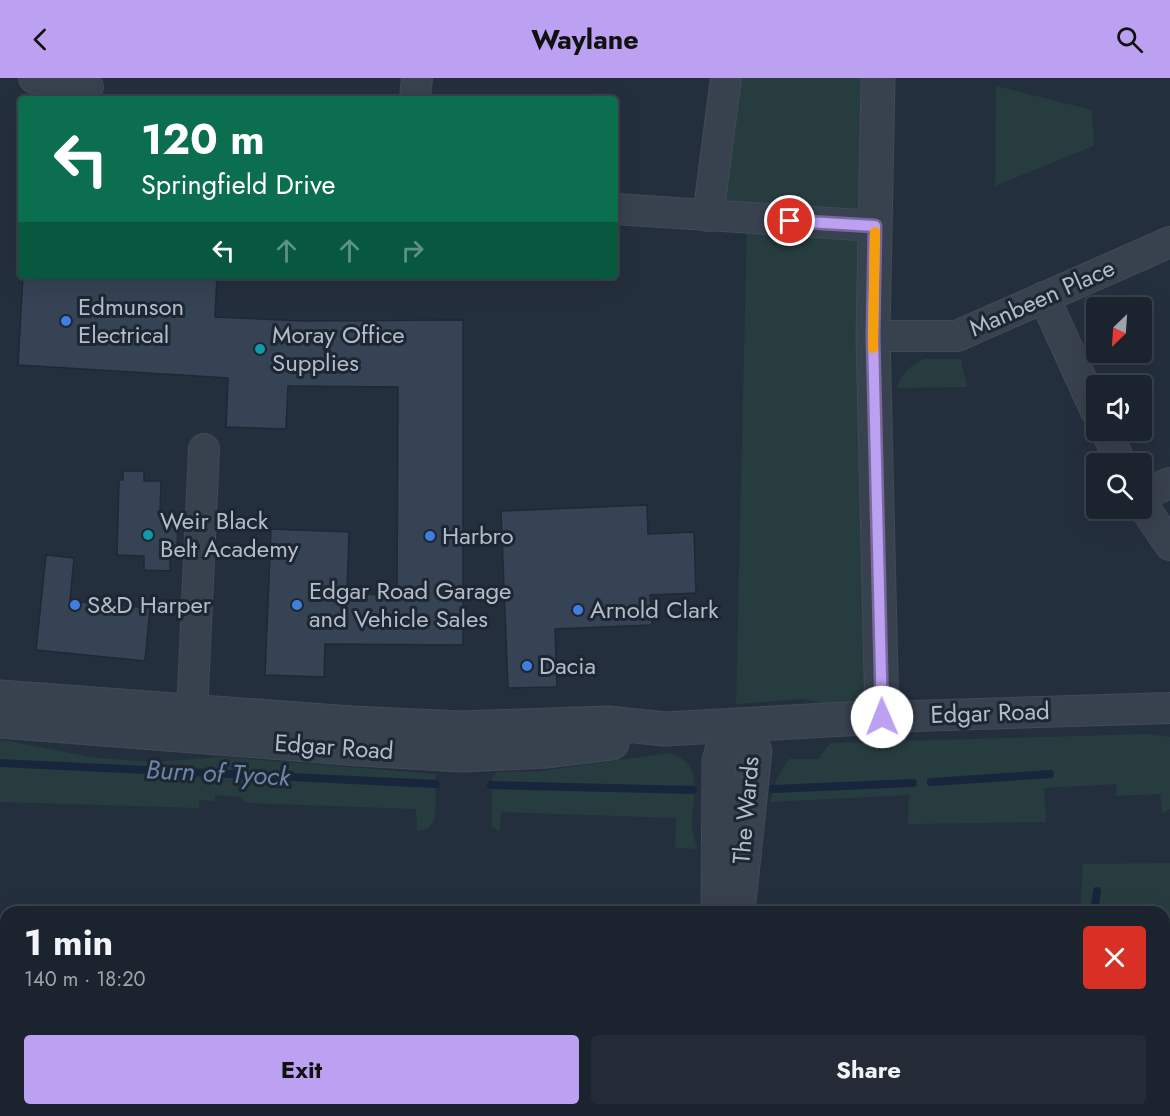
<!DOCTYPE html>
<html lang="en">
<head>
<meta charset="utf-8">
<style>
  body { margin:0; font-family:Jost,sans-serif; background:#242b36; color:#f1f3f6; height:100vh; display:flex; flex-direction:column; font-size:22px; white-space:nowrap }
  * { box-sizing:border-box; margin:0 }
  p { font-size:20px; color:#a0a4aa }
  .icon { flex:none; width:33px; height:33px; fill:none; stroke:currentColor; stroke-width:2; stroke-linecap:round; stroke-linejoin:round }
  .map { position:relative; flex:1; overflow:hidden }
  .panel { position:absolute; left:0px; top:828px; width:1170px; height:210px; display:flex; flex-direction:column; background:#1b232e; border-radius:18px 18px 0 0; box-shadow:0 6px 24px #0002,0 0 0 2px #39404a }
  .panel>* { flex:none }
  .top-card { position:absolute; left:18px; top:18px; width:600px; height:183px; border-radius:6px; box-shadow:0 6px 24px #0002,0 0 0 2px #39404a; background:#0b6e4f; color:#fff; overflow:hidden }
  .needle { width:39px; rotate:205deg }
  .controls { position:absolute; left:1086px; top:219px; display:grid; gap:12px }
  .controls a { display:grid; place-items:center; width:66px; height:66px; border-radius:6px; background:#1b232e; box-shadow:0 6px 24px #0002,0 0 0 2px #39404a; font-size:30px }
  .pin { position:absolute; display:grid; place-items:center; width:51px; height:51px; color:#fff; margin:-26px; border:3px solid #fff; border-radius:50%; box-shadow:0 2px 6px #0007 }
  .me { position:absolute; width:66px; margin:-33px; rotate:359deg; stroke-linejoin:round; filter:drop-shadow(0 0 4px #0008) }
  .turn { display:flex; align-items:center; gap:21px; height:126px; padding:0 24px; font-size:27px }
  .turn .icon { width:78px; height:78px; stroke-width:2.5 }
  .turn b { display:block; font-size:42px; line-height:51px }
  .lanes { display:flex; align-items:center; height:57px; padding:0 24px; background:#0003; justify-content:center; gap:30px; direction:ltr }
  .lanes .off { opacity:.35 }
  .round { display:grid; place-items:center; flex:none; width:63px; height:63px; border-radius:6px; background:#242b36 }
  .summary { display:flex; align-items:center; justify-content:space-between; height:102px; padding:0 24px }
  h1 { font-size:36px; font-weight:700; line-height:45px }
  .cta { display:flex; gap:12px; margin-top:auto; padding:12px 24px }
  .cta a { flex:1; height:69px; border-radius:6px; background:#bca0f2; color:#111; font-size:24px; font-weight:700; line-height:69px; text-align:center }
  .cta a+a { background:#242b36; color:#f1f3f6 }
  header { display:flex; justify-content:space-between; align-items:center; height:78px; padding:0 24px; background:#bca0f2; color:#111; font-size:27px; font-weight:700 }
  .map>svg:first-child { display:block }
  .green { fill:#263c3f }
  .lines { fill:none; stroke-linecap:round; stroke-linejoin:round }
  .stream { stroke:#17263c; stroke-width:8 }
  .building { fill:#364354; stroke:#1f2835; stroke-width:1.5 }
  .minor-casing { stroke:#414a57; stroke-width:32 }
  .tertiary-casing { stroke:#414a57; stroke-width:35 }
  .minor { stroke:#38414e; stroke-width:30 }
  .tertiary { stroke:#38414e; stroke-width:33 }
  .route-casing { stroke:#7a689d; stroke-width:15 }
  .route { stroke:#bca0f2; stroke-width:10 }
  .slow { stroke:#f59e0b; stroke-width:10 }
  .shop-dot { fill:#3f7fe0; stroke:#1d2633; stroke-width:2 }
  .culture-dot { fill:#0f9aa8; stroke:#1d2633; stroke-width:2 }
  .labels { text-anchor:middle; stroke-width:6; stroke-linejoin:round; paint-order:stroke }
  .street-label { font-size:24px; fill:#b4bcc9; stroke:#1d2633 }
  .poi-label { font-size:24px; fill:#b4bcc9; stroke:#1d2633; text-anchor:start }
  .water-label { font-size:26px; font-style:italic; fill:#6d86a8; stroke:#1d2633 }
</style>
</head>
<body>
<header><svg class="icon" aria-label="back" viewBox="0 0 24 24"><path d="M15 5l-7 7 7 7"/></svg>Waylane<svg class="icon" aria-label="search" viewBox="0 0 24 24"><circle cx="10" cy="10" r="6"/><path d="M15 15l6 6"/></svg></header>
<div class="map">
<svg width="1170" height="1038" viewBox="0 0 1170 1038">
  <rect width="100%" height="100%" fill="#242f3e"/>
  <!-- green -->
  <path class="green" d="M726 0H878L882 639 805 621 736 626 747 141 708 138Z
    M996 8 1092 32 1094 68 995 108Z
    M925 281H961L967 309 897 310C902 295 910 287 925 281Z
    M1148 656 1170 659V731L1162 735 1160 716 1116 718 1117 706 1044 710 1046 744 908 746 909 717 770 724 777 700 789 681H819L830 665Z
    M4 662 97 680 151 684 223 679 436 696 435 741 428 751 417 753 416 731 247 725 239 719 215 717V723L200 722 199 730 0 724V663Z
    M670 675C708 687 690 724 692 753 693 759 696 765 698 771L675 770 676 740 501 734 500 753 492 750V700L497 694 541 693Z
    M1170 785V1038H901V1032H1164V834H1080L1083 786Z"/>
  <g class="lines">
    <!-- stream -->
    <path class="stream" d="M0 685 436 706
      M931 704 1050 696
      M491 707 693 712
      M773 711 913 705
      M1094 834 1097 813
      M1077 1038V1032"/>
  </g>
  <!-- building -->
  <path class="building" d="M23 198H217L215 239 303 243 463 242V567L325 566 324 599 265 597 271 451 349 454 347 516 397 517 398 309 288 308 286 351 226 349 228 300 18 287Z
    M123 393H144V403H161L160 438H178L177 478H170V493L144 492V478L117 477 119 402H123Z
    M647 427 648 456 694 454 696 515 650 517 652 547 555 551 557 609 508 610 501 433Z
    M46 477 74 480 70 523 150 530 145 583 36 572Z"/>
  <g class="lines">
    <defs>
      <path id="minor" d="M34 0 88 9
        M415 21 417 0
        M615 131 875 148
        M708 138 726 0
        M1044 219 1096 333
        M873 258H957L1170 164
        M1106 352 1121 386
        M1142 417 1170 405
        M1142 426 1170 467
        M882 639 1170 630
        M191 658 204 371"/>
      <path id="tertiary" d="M0 619 351 645 461 650 607 645 665 651 882 639 873 258 878 0
        M0 643 359 671 462 677 548 673 612 665
        M718 834 719 683 725 662 739 647 755 673 738 834
        M718 1038V1032"/>
    </defs>
    <!-- minor casing -->
    <use href="#minor" class="minor-casing"/>
    <!-- tertiary casing -->
    <use href="#tertiary" class="tertiary-casing"/>
    <!-- minor -->
    <use href="#minor" class="minor"/>
    <!-- tertiary -->
    <use href="#tertiary" class="tertiary"/>
  </g>
  <g class="lines">
    <defs>
      <path id="route" d="M790 143 875 148 873 258 882 639"/>
    </defs>
    <!-- route casing -->
    <use href="#route" class="route-casing"/>
    <!-- route -->
    <use href="#route" class="route"/>
    <!-- slow -->
    <path class="slow" d="M873 270 875 154"/>
  </g>
  <!-- markers -->
  <g class="shop-dot">
    <circle cx="66" cy="243" r="6"/>
    <circle cx="430" cy="458" r="6"/>
    <circle cx="75" cy="527" r="6"/>
    <circle cx="297" cy="527" r="6"/>
    <circle cx="578" cy="532" r="6"/>
    <circle cx="527" cy="588" r="6"/>
  </g>
  <g class="culture-dot">
    <circle cx="260" cy="271" r="6"/>
    <circle cx="148" cy="457" r="6"/>
  </g>
  <g class="labels">
    <!-- street labels -->
    <g class="street-label">
      <text transform="translate(1042 220) rotate(-24)" y="8">Manbeen Place</text>
      <text transform="translate(990 635) rotate(-2)" y="8">Edgar Road</text>
      <text transform="translate(334 669) rotate(4)" y="8">Edgar Road</text>
      <text transform="translate(746 732) rotate(-85)" y="8">The Wards</text>
    </g>
    <!-- poi labels -->
    <g class="poi-label">
      <text x="78" y="237">Edmunson<tspan x="78" dy="28">Electrical</tspan></text>
      <text x="272" y="265">Moray Office<tspan x="272" dy="28">Supplies</tspan></text>
      <text x="160" y="451">Weir Black<tspan x="160" dy="28">Belt Academy</tspan></text>
      <text x="442" y="466">Harbro</text>
      <text x="309" y="521">Edgar Road Garage<tspan x="309" dy="28">and Vehicle Sales</tspan></text>
      <text x="87" y="535">S&amp;D Harper</text>
      <text x="590" y="540">Arnold Clark</text>
      <text x="539" y="596">Dacia</text>
    </g>
    <!-- water labels -->
    <g class="water-label">
      <text transform="translate(218 695) rotate(3)" y="9">Burn of Tyock</text>
    </g>
  </g>
</svg>
<div class="controls">
<a><svg class="needle" viewBox="-14 -14 28 28"><path d="M0-13l5 13h-10z" fill="#e53935"/><path d="M0 13l5-13h-10z" fill="#a0a4aa"/></svg></a>
<a><svg class="icon" aria-label="sound" viewBox="0 0 24 24"><path d="M4 9h4l5-4v14l-5-4H4zM17 9q2 3 0 6"/></svg></a>
<a><svg class="icon" aria-label="search" viewBox="0 0 24 24"><circle cx="10" cy="10" r="6"/><path d="M15 15l6 6"/></svg></a>
</div>
<div class="pin" style="left:790px;top:143px;background:#d93025"><svg class="icon" aria-label="arrive" viewBox="0 0 24 24"><path d="M6 21V4h12l-3 4 3 4H6"/></svg></div>
<svg class="me" style="left:882px;top:639px" viewBox="-20 -20 40 40"><circle r="19" fill="#fff"/><path d="M0-13L10 11 0 6-10 11z" fill="#bca0f2"/></svg>
<div class="top-card">
<div class="turn"><svg class="icon" aria-label="left" viewBox="0 0 24 24"><path d="M17 20v-9H6M10 6l-5 5 5 5"/></svg><div><b>120 m</b>Springfield Drive</div></div>
<div class="lanes"><svg class="icon" aria-label="left" viewBox="0 0 24 24"><path d="M17 20v-9H6M10 6l-5 5 5 5"/></svg><svg class="icon off" aria-label="ahead" viewBox="0 0 24 24"><path d="M12 20V5M6 11l6-6 6 6"/></svg><svg class="icon off" aria-label="ahead" viewBox="0 0 24 24"><path d="M12 20V5M6 11l6-6 6 6"/></svg><svg class="icon off" aria-label="right" viewBox="0 0 24 24"><path d="M7 20v-9h11M14 6l5 5-5 5"/></svg></div>
</div>
<section class="panel">
<div class="summary"><div><h1>1 min</h1><p>140 m · 18:20</p></div><a class="round" style="background:#d93025;color:#fff"><svg class="icon" aria-label="close" viewBox="0 0 24 24"><path d="M6 6l12 12M18 6L6 18"/></svg></a></div>
<div class="cta"><a>Exit</a><a>Share</a></div>
</section>
</div>
</body>
</html>
